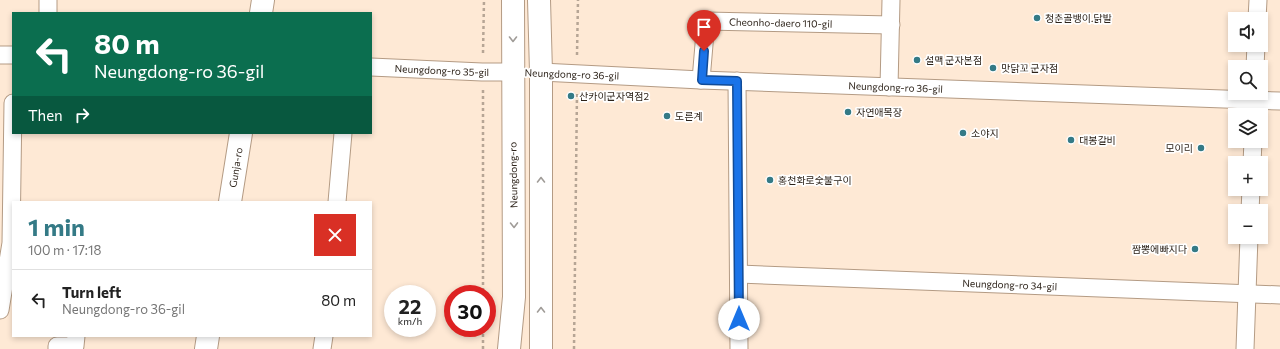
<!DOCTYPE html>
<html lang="en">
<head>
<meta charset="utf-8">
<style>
  body { margin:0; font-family:Commissioner,"Noto Sans KR",sans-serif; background:#f2f2f2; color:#222; height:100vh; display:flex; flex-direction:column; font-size:15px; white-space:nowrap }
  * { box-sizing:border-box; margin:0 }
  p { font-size:13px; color:#767676 }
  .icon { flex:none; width:22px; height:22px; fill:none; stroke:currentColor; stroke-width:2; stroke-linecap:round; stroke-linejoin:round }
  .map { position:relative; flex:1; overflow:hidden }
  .details { position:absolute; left:12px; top:201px; width:360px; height:136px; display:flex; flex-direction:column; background:#fff; border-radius:0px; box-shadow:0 2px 6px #0003 }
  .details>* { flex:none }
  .hud { position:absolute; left:12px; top:12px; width:360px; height:122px; border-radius:0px; box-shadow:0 2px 6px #0003; background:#0b6e4f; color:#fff; overflow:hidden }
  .fabs { position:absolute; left:1228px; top:12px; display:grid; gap:8px }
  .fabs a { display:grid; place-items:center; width:40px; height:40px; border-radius:0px; background:#fff; box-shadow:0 2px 6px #0003; font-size:20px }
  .speed { position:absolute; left:384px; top:285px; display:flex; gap:8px; font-size:20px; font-weight:700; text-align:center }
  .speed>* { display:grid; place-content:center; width:52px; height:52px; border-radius:50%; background:#fff; box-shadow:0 2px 6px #0003; line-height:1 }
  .speed small { font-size:10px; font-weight:400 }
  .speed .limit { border:6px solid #d22; background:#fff; color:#111 }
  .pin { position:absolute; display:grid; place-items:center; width:34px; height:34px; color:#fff; margin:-41px -17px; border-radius:50% 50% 50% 0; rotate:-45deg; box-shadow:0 0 4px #0007 }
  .pin .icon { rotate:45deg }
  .me { position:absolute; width:44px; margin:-22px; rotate:0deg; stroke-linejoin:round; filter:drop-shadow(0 0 3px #0008) }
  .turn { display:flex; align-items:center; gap:14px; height:84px; padding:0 16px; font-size:18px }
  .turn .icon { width:52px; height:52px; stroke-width:2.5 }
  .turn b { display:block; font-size:28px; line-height:34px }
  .then { display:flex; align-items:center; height:38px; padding:0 16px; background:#0003; gap:8px; font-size:15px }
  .round { display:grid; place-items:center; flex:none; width:42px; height:42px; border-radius:0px; background:#f2f2f2 }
  .headline { display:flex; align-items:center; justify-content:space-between; height:68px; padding:0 16px }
  h1 { font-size:24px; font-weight:700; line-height:30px; color:#347a86 }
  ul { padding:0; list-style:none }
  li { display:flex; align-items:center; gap:12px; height:60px; padding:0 16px; border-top:1px solid #e0e0e0 }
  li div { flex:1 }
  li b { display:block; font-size:15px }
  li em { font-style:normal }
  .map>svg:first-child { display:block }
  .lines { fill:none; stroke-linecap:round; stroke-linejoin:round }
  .street-casing { stroke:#b49b84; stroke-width:19 }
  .secondary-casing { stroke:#b49b84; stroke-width:24 }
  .path { stroke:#b6a595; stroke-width:2.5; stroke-dasharray:3 3; stroke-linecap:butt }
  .street { stroke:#fff; stroke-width:17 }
  .secondary { stroke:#fff; stroke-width:22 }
  .oneway { stroke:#a09c98 }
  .route-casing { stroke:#114b97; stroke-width:10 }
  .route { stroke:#1a73e8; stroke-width:7 }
  .poi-dot { fill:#347a86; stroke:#fff; stroke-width:1.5 }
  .labels { text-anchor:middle; stroke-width:3.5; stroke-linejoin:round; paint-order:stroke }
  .poi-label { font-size:10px; fill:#2d231a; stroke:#fff; text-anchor:start }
  .street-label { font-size:10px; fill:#2d231a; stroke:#fff }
</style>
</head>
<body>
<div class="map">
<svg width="1280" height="349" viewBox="0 0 1280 349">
  <rect width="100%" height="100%" fill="#fee9d5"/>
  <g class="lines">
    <defs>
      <g id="street">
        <path d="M48 13V0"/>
        <path d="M1257 19 1258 0"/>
        <path d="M0 55H13"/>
        <path id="s1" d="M371 67 482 72H512"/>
        <path d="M1255 67 1256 45"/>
        <path id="s2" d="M541 72 701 80 1280 101"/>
        <path id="s3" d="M701 80 706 21 891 25"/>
        <path d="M737 81 739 349"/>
        <path d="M889 87 891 0"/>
        <path d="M1252 163 1253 141"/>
        <path d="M337 202 343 133"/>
        <path d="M1250 211 1251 189"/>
        <path id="s4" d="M739 274 1280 295"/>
        <path d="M0 310 11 243 13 103"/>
        <path d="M57 349V346H75L76 336"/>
        <path d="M322 349 324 336"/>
        <path d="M1245 349 1249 237"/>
      </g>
      <g id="secondary">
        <path d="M539 0 541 72V349"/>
        <path d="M261 13 263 0"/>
        <path id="s5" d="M230 202 241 133"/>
        <path d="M206 349 208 336"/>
        <path d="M509 349 514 297 513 0"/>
      </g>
    </defs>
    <!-- street casing -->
    <use href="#street" class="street-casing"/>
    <!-- secondary casing -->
    <use href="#secondary" class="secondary-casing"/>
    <!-- path -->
    <path class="path" d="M483 53 484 0
      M577 55 578 0
      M483 90V294
      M483 328V349
      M574 349 577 92"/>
    <!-- street -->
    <use href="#street" class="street"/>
    <!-- secondary -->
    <use href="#secondary" class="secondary"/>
  </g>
  <!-- one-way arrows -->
  <defs><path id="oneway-chevron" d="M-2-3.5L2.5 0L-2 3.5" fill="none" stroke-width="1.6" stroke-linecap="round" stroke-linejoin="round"/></defs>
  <g class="oneway">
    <use href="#oneway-chevron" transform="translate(513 39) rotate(90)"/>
    <use href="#oneway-chevron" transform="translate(541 180) rotate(-90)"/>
    <use href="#oneway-chevron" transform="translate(514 225) rotate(89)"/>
    <use href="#oneway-chevron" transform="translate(541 310) rotate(-90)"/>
  </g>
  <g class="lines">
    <defs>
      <path id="route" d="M704 51 702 80 737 81 739 319"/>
    </defs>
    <!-- route casing -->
    <use href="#route" class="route-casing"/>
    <!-- route -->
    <use href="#route" class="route"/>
  </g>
  <!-- markers -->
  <g class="poi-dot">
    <circle cx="1037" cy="18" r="4"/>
    <circle cx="917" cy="60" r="4"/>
    <circle cx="993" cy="68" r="4"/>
    <circle cx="571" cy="96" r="4"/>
    <circle cx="848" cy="112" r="4"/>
    <circle cx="667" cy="116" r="4"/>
    <circle cx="963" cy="133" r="4"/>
    <circle cx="1071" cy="140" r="4"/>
    <circle cx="1201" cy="148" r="4"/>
    <circle cx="770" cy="180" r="4"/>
    <circle cx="1195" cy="249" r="4"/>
  </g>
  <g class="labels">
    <!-- poi labels -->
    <g class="poi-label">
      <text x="1045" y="22">청춘골뱅이.닭발</text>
      <text x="925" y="64">설맥 군자본점</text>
      <text x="1001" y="72">맛닭꼬 군자점</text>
      <text x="579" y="100">산카이군자역점2</text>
      <text x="856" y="116">자연애목장</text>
      <text x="675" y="120">도른계</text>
      <text x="971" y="137">소야지</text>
      <text x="1079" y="144">대봉갈비</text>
      <text x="1193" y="152" text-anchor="end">모이리</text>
      <text x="778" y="184">홍천화로숯불구이</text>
      <text x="1187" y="253" text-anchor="end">짬뽕에빠지다</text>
    </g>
    <!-- street labels -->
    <g class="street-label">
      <text dy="4" stroke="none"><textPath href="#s3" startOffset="134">Cheonho-daero 110-gil</textPath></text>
      <text dy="4" stroke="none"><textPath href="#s1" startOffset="71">Neungdong-ro 35-gil</textPath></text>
      <text transform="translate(572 74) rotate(2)" y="4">Neungdong-ro 36-gil</text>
      <text dy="4" stroke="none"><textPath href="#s2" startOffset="355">Neungdong-ro 36-gil</textPath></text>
      <text dy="4" stroke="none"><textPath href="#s5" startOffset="35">Gunja-ro</textPath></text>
      <text transform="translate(513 175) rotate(-91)" y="4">Neungdong-ro</text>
      <text dy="4" stroke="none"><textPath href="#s4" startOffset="271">Neungdong-ro 34-gil</textPath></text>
    </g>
  </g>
</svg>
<div class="fabs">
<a><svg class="icon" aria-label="sound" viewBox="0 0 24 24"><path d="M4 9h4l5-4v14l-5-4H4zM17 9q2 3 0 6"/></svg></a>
<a><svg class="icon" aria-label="search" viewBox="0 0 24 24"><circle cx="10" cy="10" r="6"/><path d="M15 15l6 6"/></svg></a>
<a><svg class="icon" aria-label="layers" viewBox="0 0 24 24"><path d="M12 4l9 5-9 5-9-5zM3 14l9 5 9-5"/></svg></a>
<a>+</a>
<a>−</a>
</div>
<div class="speed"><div>22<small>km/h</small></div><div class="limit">30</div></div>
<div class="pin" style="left:704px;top:51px;background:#d93025"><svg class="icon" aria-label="arrive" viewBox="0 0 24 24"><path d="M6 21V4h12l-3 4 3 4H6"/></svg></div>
<svg class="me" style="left:739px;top:319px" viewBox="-20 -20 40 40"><circle r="19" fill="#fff"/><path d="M0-13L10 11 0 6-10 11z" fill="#1a73e8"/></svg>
<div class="hud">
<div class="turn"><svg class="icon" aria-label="left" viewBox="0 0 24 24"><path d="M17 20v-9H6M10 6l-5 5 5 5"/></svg><div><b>80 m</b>Neungdong-ro 36-gil</div></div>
<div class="then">Then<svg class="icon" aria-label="right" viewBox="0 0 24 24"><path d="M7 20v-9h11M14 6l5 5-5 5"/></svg></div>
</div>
<section class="details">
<div class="headline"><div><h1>1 min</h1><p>100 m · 17:18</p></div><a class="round" style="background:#d93025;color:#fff"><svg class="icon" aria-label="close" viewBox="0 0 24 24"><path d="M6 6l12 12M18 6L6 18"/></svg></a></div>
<ul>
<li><svg class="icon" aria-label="left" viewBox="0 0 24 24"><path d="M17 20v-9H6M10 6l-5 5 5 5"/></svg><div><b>Turn left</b><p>Neungdong-ro 36-gil</p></div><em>80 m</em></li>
</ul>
</section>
</div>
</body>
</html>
